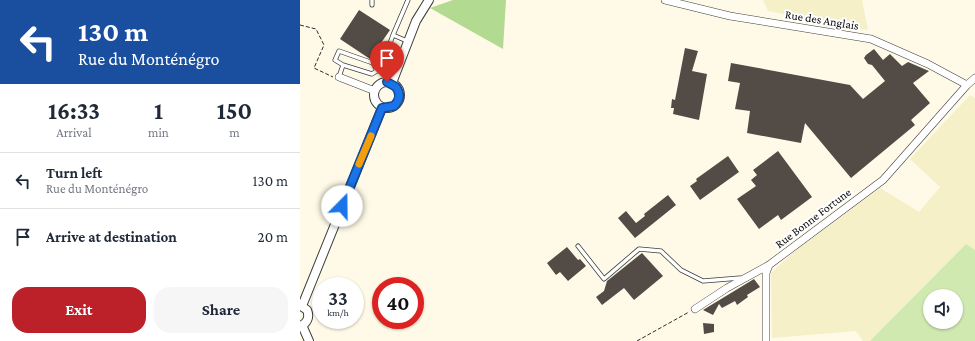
<!DOCTYPE html>
<html lang="en">
<head>
<meta charset="utf-8">
<style>
  body { margin:0; font-family:"Crimson Pro",serif; background:#f6f6f7; color:#1f2937; height:100vh; display:flex; flex-direction:column; font-size:15px; white-space:nowrap }
  * { box-sizing:border-box; margin:0 }
  p { font-size:13px; color:#747a83 }
  .icon { flex:none; width:22px; height:22px; fill:none; stroke:currentColor; stroke-width:2; stroke-linecap:round; stroke-linejoin:round }
  .map { position:relative; flex:1; overflow:hidden }
  .sheet { display:flex; flex-direction:column; background:#fff; width:300px }
  .sheet>* { flex:none }
  .top-card { background:#1a4fa0; color:#fff; overflow:hidden }
  .buttons { position:absolute; left:623px; top:289px; display:grid; gap:8px }
  .buttons a { display:grid; place-items:center; width:40px; height:40px; border-radius:50%; background:#fff; box-shadow:0 1px 3px #0004; font-size:20px }
  .speed { position:absolute; left:12px; top:277px; display:flex; gap:8px; font-size:20px; font-weight:700; text-align:center }
  .speed>* { display:grid; place-content:center; width:52px; height:52px; border-radius:50%; background:#fff; box-shadow:0 1px 3px #0004; line-height:1 }
  .speed small { font-size:10px; font-weight:400 }
  .speed .limit { border:6px solid #d22; background:#fff; color:#111 }
  .pin { position:absolute; display:grid; place-items:center; width:34px; height:34px; color:#fff; margin:-41px -17px; border-radius:50% 50% 50% 0; rotate:-45deg; box-shadow:0 0 4px #0007 }
  .pin .icon { rotate:45deg }
  .me { position:absolute; width:44px; margin:-22px; rotate:22deg; stroke-linejoin:round; filter:drop-shadow(0 0 3px #0008) }
  .turn { display:flex; align-items:center; gap:14px; height:84px; padding:0 12px; font-size:18px }
  .turn .icon { width:52px; height:52px; stroke-width:2.5 }
  .turn b { display:block; font-size:28px; line-height:34px }
  .eta { display:flex; justify-content:space-evenly; align-items:center; height:68px; text-align:center }
  .eta b { font-size:24px; font-weight:700; line-height:28px }
  .cta { display:flex; gap:8px; margin-top:auto; padding:8px 12px }
  .cta a { flex:1; height:46px; border-radius:16px; background:#bc2029; color:#fff; font-size:16px; font-weight:700; line-height:46px; text-align:center }
  .cta a+a { background:#f6f6f7; color:#1f2937 }
  ul { padding:0; list-style:none }
  li { display:flex; align-items:center; gap:12px; height:56px; padding:0 12px; border-top:1px solid #e0e1e3 }
  li div { flex:1 }
  li b { display:block; font-size:15px }
  li em { font-style:normal }
  main { display:flex; flex:1; min-height:0 }
  .map>svg:first-child { display:block }
  .farmland { fill:#f5f0c8 }
  .green { fill:#cfe9b1; fill-rule:evenodd }
  .forest { fill:#b2da90 }
  .building { fill:#534b46 }
  .lines { fill:none; stroke-linecap:round; stroke-linejoin:round }
  .service-casing { stroke:#3d3d3d; stroke-width:5 }
  .minor-casing { stroke:#3d3d3d; stroke-width:8 }
  .tertiary-casing { stroke:#3d3d3d; stroke-width:10 }
  .path { stroke:#2c2c2c; stroke-width:1; stroke-dasharray:4 2; stroke-linecap:butt }
  .service { stroke:#fff; stroke-width:3.5 }
  .minor { stroke:#fff; stroke-width:7 }
  .tertiary { stroke:#fff; stroke-width:8 }
  .route-casing { stroke:#114b97; stroke-width:10 }
  .route { stroke:#1a73e8; stroke-width:7 }
  .slow { stroke:#f59e0b; stroke-width:7 }
  .labels { text-anchor:middle; stroke-width:4; stroke-linejoin:round; paint-order:stroke }
  .street-label { font-size:12px; fill:#0a0a0a; stroke:#fff }
</style>
</head>
<body>
<main>
<section class="sheet">
<div class="top-card">
<div class="turn"><svg class="icon" aria-label="left" viewBox="0 0 24 24"><path d="M17 20v-9H6M10 6l-5 5 5 5"/></svg><div><b>130 m</b>Rue du Monténégro</div></div>
</div>
<div class="eta">
<div><b>16:33</b><p>Arrival</p></div>
<div><b>1</b><p>min</p></div>
<div><b>150</b><p>m</p></div>
</div>
<ul>
<li><svg class="icon" aria-label="left" viewBox="0 0 24 24"><path d="M17 20v-9H6M10 6l-5 5 5 5"/></svg><div><b>Turn left</b><p>Rue du Monténégro</p></div><em>130 m</em></li>
<li><svg class="icon" aria-label="arrive" viewBox="0 0 24 24"><path d="M6 21V4h12l-3 4 3 4H6"/></svg><div><b>Arrive at destination</b></div><em>20 m</em></li>
</ul>
<div class="cta"><a>Exit</a><a>Share</a></div>
</section>
<div class="map">
<svg width="675" height="341" viewBox="0 0 675 341">
  <rect width="100%" height="100%" fill="#fffae7"/>
  <!-- farmland -->
  <path class="farmland" d="M463 0H562L568 30 468 11Z
    M670 95 675 98V250L666 244 570 341H563L556 331 472 338 471 273 497 249 580 188 619 212 640 187 610 159Z"/>
  <!-- green -->
  <path class="green" d="M666 244 675 250V341H570ZM630 296H656V322H630Z"/>
  <!-- forest -->
  <path class="forest" d="M153 0H206L203 49 130 8Z"/>
  <!-- building -->
  <path class="building" d="M59 10 90 30 70 59 40 39Z
    M385 48 398 51 392 71 407 74 399 120 373 114 374 108H371L372 99 375 100Z
    M574 49 583 60 590 54 602 66 608 62 629 71 613 83 630 103 611 120 615 125 551 178 505 123 501 143 447 133 450 111 435 109 440 83 428 81 431 63 550 85 563 99 585 81 572 65 568 64 564 58 566 55Z
    M478 151 512 197 481 220 478 215 459 229 437 199 456 186 451 180 457 175 453 170Z
    M428 156 439 172 400 200 390 186 397 181 396 179Z
    M368 195 376 205 335 238 318 218 326 211 336 223 345 216 344 214Z
    M267 247 278 260 280 259 286 266 268 281 260 272 256 275 247 263Z
    M342 253 363 276 334 300 324 288 302 305 296 297 304 291 307 281Z
    M454 279 460 287 447 295 448 297 437 305 435 301 422 308 419 304 413 315 403 310Z
    M403 323 414 324V332L404 334Z"/>
  <g class="lines">
    <defs>
      <path id="service" d="M72 5V0
        M93 35 108 0
        M43 65 35 60 39 51 73 63 77 71
        M39 77 43 65 72 74 81 68 93 35 107 41
        M278 246 304 279 339 249 361 251 381 270 403 281 440 278"/>
      <path id="minor" d="M365 0 430 16 571 39 628 64 667 85
        M39 77 75 91
        M395 309 427 288 469 265 583 180 667 85 675 78
        M466 341V273L469 265"/>
      <path id="tertiary" d="M74 95a13 13 0 1 1 26 0a13 13 0 1 1-26 0Z
        M92 83 116 21 129 0
        M0 305 7 310C10 317 7 324 0 326
        M2 306 82 108
        M2 325 9 341"/>
    </defs>
    <!-- service casing -->
    <use href="#service" class="service-casing"/>
    <!-- minor casing -->
    <use href="#minor" class="minor-casing"/>
    <!-- tertiary casing -->
    <use href="#tertiary" class="tertiary-casing"/>
    <!-- path -->
    <path class="path" d="M0 25 16 29 24 45 14 68 33 77
      M337 341 389 312"/>
    <!-- service -->
    <use href="#service" class="service"/>
    <!-- minor -->
    <use href="#minor" class="minor"/>
    <!-- tertiary -->
    <use href="#tertiary" class="tertiary"/>
  </g>
  <g class="lines">
    <defs>
      <path id="route" d="M42 206 82 108 94 106C100 100 101 94 96 87L87 82"/>
    </defs>
    <!-- route casing -->
    <use href="#route" class="route-casing"/>
    <!-- route -->
    <use href="#route" class="route"/>
    <!-- slow -->
    <path class="slow" d="M59 164 71 136"/>
  </g>
  <g class="labels">
    <!-- street labels -->
    <g class="street-label">
      <text transform="translate(522 20) rotate(9)" y="4">Rue des Anglais</text>
      <text transform="translate(513 218) rotate(-37)" y="4">Rue Bonne Fortune</text>
    </g>
  </g>
</svg>
<div class="buttons">
<a><svg class="icon" aria-label="sound" viewBox="0 0 24 24"><path d="M4 9h4l5-4v14l-5-4H4zM17 9q2 3 0 6"/></svg></a>
</div>
<div class="speed"><div>33<small>km/h</small></div><div class="limit">40</div></div>
<div class="pin" style="left:87px;top:82px;background:#d93025"><svg class="icon" aria-label="arrive" viewBox="0 0 24 24"><path d="M6 21V4h12l-3 4 3 4H6"/></svg></div>
<svg class="me" style="left:42px;top:206px" viewBox="-20 -20 40 40"><circle r="19" fill="#fff"/><path d="M0-13L10 11 0 6-10 11z" fill="#1a73e8"/></svg>
</div>
</main>
</body>
</html>
